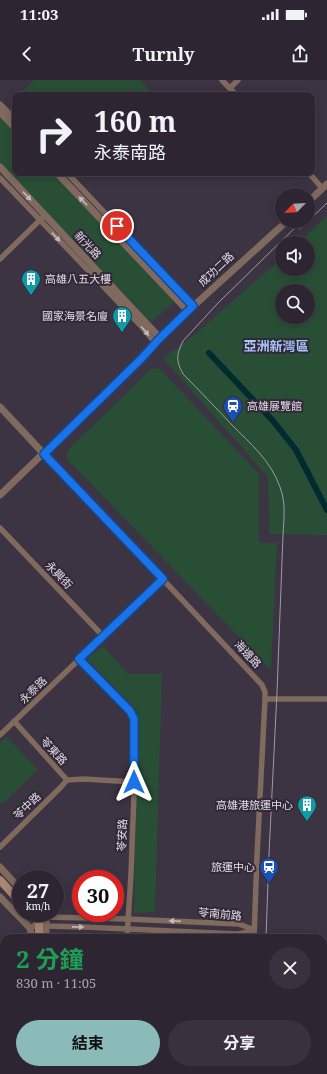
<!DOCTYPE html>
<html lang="zh-TW">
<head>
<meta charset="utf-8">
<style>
  body { margin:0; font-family:"Noto Serif","Noto Sans TC",serif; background:#39323e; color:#f1f3f6; height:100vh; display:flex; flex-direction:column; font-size:15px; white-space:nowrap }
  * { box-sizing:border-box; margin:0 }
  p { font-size:13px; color:#a7a5ac }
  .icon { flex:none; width:22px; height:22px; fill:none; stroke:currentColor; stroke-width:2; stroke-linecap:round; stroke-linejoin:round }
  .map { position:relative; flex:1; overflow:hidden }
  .side { position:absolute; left:0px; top:854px; width:327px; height:140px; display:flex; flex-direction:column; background:#2d2632; border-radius:12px 12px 0 0; box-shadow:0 2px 10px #0003,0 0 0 1px #48434d }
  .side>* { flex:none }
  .top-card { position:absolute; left:12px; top:12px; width:303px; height:84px; border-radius:8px; box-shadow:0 2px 10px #0003,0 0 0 1px #48434d; background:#2d2632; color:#f1f3f6; overflow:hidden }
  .needle { width:26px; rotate:246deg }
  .tools { position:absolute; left:275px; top:108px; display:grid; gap:8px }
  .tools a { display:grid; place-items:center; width:40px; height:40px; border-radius:50%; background:#2d2632; box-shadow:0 2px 10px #0003,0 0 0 1px #48434d; font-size:20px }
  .speed { position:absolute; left:12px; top:790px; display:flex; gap:8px; font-size:20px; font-weight:700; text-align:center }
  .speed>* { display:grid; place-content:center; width:52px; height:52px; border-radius:50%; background:#2d2632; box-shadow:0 2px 10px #0003,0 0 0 1px #48434d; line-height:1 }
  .speed small { font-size:10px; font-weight:400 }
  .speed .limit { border:6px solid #d22; background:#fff; color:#111 }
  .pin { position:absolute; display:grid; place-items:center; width:34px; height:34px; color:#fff; margin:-17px; border:2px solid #fff; border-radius:50%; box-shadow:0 1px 4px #0007 }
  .me { position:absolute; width:44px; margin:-22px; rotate:0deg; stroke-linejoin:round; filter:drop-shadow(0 0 3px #0008) }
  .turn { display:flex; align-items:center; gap:14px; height:84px; padding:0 16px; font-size:18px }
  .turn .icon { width:52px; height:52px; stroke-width:2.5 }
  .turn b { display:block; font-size:28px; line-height:34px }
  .round { display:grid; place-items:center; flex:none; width:42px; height:42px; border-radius:21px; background:#39323e }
  .summary { display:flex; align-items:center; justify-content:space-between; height:68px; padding:0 16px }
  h1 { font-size:24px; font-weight:700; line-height:30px; color:#1e9e55 }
  .button { display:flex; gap:8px; margin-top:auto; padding:8px 16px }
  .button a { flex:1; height:46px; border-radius:24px; background:#8bbbb9; color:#111; font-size:16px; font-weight:700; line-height:46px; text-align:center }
  .button a+a { background:#39323e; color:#f1f3f6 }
  .status { display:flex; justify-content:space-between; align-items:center; height:28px; padding:0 20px; background:#2d2632; direction:ltr }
  .status svg { height:11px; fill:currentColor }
  header { display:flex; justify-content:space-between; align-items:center; height:52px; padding:0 16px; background:#2d2632; font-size:18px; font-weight:700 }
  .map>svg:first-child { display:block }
  .green { fill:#294e36; fill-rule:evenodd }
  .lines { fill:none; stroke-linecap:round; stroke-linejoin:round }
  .canal { stroke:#002b2f; stroke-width:6 }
  .minor { stroke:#806a5e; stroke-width:5.5 }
  .tertiary { stroke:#806a5e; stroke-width:7 }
  .secondary { stroke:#a98672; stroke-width:8 }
  .tram { stroke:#a19aa6; stroke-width:1 }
  .oneway { fill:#c5babd }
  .route-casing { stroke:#114b97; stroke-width:10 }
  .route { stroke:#1a73e8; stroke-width:7 }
  .labels { text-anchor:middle; stroke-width:4; stroke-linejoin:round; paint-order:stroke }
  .street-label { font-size:11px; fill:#e2dce6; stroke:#322938 }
  .poi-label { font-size:11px; fill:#e2dce6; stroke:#322938; text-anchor:end }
  .quarter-label { font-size:13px; font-weight:bold; fill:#a8c7fb; stroke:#322938 }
</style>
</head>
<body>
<div class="status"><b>11:03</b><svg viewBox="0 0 49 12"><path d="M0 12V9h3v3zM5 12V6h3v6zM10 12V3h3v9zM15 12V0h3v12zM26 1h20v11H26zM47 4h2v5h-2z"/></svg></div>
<header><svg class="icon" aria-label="back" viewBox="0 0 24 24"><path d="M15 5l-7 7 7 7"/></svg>Turnly<svg class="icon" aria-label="share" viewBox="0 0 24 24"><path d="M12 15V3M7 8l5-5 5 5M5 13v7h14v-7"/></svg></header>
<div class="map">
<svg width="327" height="994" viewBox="0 0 327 994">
  <rect width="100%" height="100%" fill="#3c3343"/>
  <!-- green -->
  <path class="green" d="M34 0H140L154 15H18Z
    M0 36 15 52V93H53L174 222 151 242 0 83Z
    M327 136V455L269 454 268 397 163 278 194 255 282 178V189H308V163H298ZM282 211H308V237H282Z
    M159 288 259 394V463H277L271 590 67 379V371L151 289Z
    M103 566 128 594H162L155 832 134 833 137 630 87 579Z
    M6 656 38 690 2 724 0 722V663Z
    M135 990H186L180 994H135Z"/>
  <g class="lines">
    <!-- canal -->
    <path class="canal" d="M209 273 274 342 296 370 327 430"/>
    <!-- minor -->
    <path class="minor" d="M222 0 236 15
      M230 8 238 0
      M0 24 15 39
      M67 93 193 226
      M309 93 322 108
      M0 98 143 248 155 263
      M0 179 42 138
      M44 374 171 508 262 605 265 612V619L257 776 254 858
      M0 448 103 556
      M79 579 130 631 134 639V714L131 794 127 858
      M265 619H327
      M14 641 67 700 84 699 134 702
      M0 655 163 499
      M0 767 61 707 67 700
      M43 845 47 846 84 847 237 854 254 851
      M30 848 39 843 46 837 127 839 239 844 254 850
      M0 943H4
      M122 994V990
      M131 994 132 990
      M191 994 196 990"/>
    <!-- tertiary -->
    <path class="tertiary" d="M0 32 15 48
      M0 87 160 258
      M57 93 188 231
      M308 122 327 104
      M0 327 44 374
      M0 415 145 275 160 258 188 231 287 141
      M0 787 21 810
      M0 817 30 848 32 858
      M43 833 46 837V858
      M27 994V990
      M38 994V990"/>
    <!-- secondary -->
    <path class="secondary" d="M0 800 21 823
      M31 833 39 843V858
      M32 994 33 990"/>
    <!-- tram -->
    <path class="tram" d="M300 149 327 123
      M266 858 269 774 277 612 283 455C284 438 286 423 280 407 271 381 250 363 232 345 216 328 200 311 183 294 176 281 176 275 183 261L218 223 302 141
      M210 994 215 990"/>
  </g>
  <!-- one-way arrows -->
  <defs><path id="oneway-solid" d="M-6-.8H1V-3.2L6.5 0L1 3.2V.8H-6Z"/></defs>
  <g class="oneway">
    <use href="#oneway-solid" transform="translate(27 116) rotate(47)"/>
    <use href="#oneway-solid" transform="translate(83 121) rotate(-134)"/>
    <use href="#oneway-solid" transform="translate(56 157) rotate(47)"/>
    <use href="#oneway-solid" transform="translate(145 251) rotate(50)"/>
    <use href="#oneway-solid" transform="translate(175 841) rotate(-177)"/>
    <use href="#oneway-solid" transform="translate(78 847) rotate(1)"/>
  </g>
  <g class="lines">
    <defs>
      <path id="route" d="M117 146 193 226 160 258 141 279 44 374 163 499 79 579 130 631 134 639V702"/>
    </defs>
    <!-- route casing -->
    <use href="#route" class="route-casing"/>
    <!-- route -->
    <use href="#route" class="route"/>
  </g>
  <!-- icons -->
  <defs>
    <symbol id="building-pin" viewBox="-11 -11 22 30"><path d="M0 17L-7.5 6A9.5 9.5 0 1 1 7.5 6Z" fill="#0f9aa8" stroke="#322938"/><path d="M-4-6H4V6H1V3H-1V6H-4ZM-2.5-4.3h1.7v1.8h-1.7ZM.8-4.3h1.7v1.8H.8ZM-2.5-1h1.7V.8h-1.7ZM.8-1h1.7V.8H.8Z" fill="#fff"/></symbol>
    <symbol id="station-pin" viewBox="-11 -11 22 30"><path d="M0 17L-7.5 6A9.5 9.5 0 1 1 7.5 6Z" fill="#1a4fb4" stroke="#322938"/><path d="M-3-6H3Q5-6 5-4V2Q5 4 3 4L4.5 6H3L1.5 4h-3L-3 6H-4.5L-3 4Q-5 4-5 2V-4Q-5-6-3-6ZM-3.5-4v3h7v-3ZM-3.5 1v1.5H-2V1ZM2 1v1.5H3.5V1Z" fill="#fff"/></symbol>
  </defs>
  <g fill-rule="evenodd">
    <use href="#building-pin" x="20" y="188" width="22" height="30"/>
    <use href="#building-pin" x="111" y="225" width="22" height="30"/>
    <use href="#station-pin" x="222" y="315" width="22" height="30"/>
    <use href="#building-pin" x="296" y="714" width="22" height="30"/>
    <use href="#station-pin" x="258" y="776" width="22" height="30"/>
  </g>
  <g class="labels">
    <!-- street labels -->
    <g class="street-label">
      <text transform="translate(88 165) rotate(47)" y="4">新光路</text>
      <text transform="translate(216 189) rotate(-43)" y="4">成功二路</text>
      <text transform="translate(59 495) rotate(46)" y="4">永興街</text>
      <text transform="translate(248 574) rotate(47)" y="4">海邊路</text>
      <text transform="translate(33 610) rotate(-44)" y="4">永泰路</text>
      <text transform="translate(54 671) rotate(47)" y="4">苓東路</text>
      <text transform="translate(27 726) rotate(-44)" y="4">苓中路</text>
      <text transform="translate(122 755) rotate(-88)" y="4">苓安路</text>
      <text transform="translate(220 834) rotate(5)" y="4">苓南前路</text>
    </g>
    <!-- poi labels -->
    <g class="poi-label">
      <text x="45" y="203" text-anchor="start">高雄八五大樓</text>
      <text x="108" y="240">國家海景名廈</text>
      <text x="247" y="330" text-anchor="start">高雄展覽館</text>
      <text x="293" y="729">高雄港旅運中心</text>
      <text x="255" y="791">旅運中心</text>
    </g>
    <!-- quarter labels -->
    <g class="quarter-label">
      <text x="276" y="271">亞洲新灣區</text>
    </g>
  </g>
</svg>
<div class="tools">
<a><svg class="needle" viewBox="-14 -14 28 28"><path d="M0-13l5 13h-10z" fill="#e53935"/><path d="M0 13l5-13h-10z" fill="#a7a5ac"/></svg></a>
<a><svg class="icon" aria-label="sound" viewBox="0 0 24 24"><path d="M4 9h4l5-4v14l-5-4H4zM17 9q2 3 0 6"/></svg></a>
<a><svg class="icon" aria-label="search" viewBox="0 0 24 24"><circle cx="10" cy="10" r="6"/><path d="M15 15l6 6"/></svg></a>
</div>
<div class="speed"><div>27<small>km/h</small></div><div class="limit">30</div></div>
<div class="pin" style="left:117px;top:146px;background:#d93025"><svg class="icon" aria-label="arrive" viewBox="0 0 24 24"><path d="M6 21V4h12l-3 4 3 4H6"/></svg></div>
<svg class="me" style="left:134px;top:702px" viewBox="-20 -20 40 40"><path d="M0-17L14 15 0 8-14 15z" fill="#1a73e8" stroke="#fff" stroke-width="4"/></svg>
<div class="top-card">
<div class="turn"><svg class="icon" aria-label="right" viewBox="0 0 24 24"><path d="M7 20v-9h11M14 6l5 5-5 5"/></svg><div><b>160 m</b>永泰南路</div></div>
</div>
<section class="side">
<div class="summary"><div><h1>2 分鐘</h1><p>830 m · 11:05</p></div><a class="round"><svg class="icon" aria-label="close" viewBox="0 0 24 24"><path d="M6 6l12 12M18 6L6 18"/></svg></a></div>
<div class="button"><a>結束</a><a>分享</a></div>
</section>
</div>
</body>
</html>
